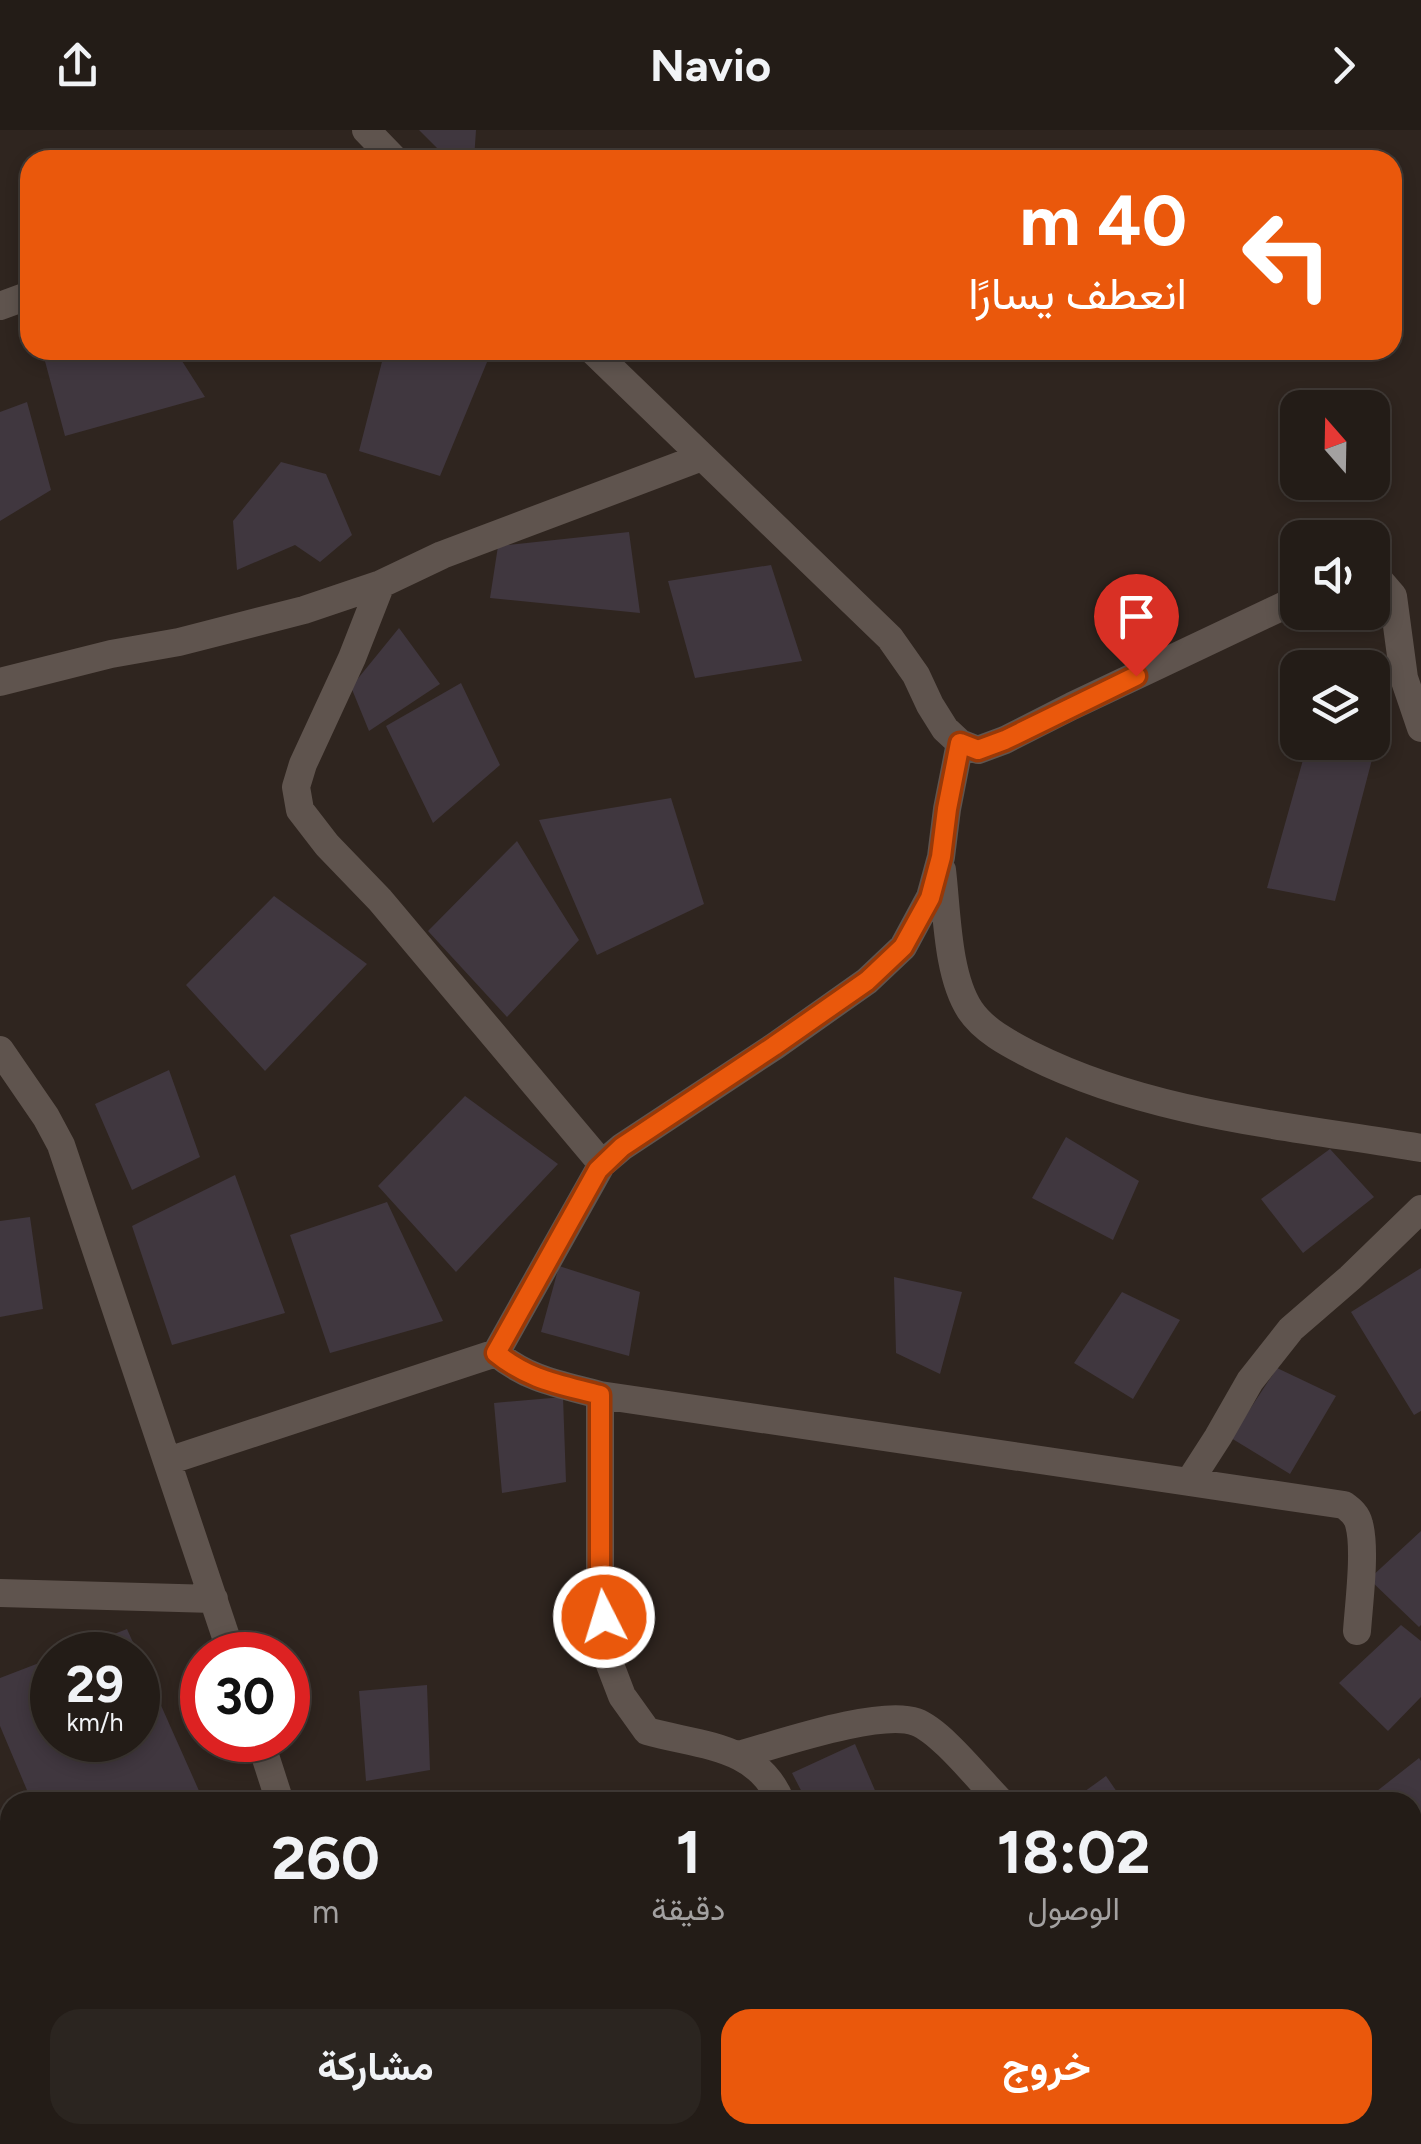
<!DOCTYPE html>
<html lang="ar">
<head>
<meta charset="utf-8">
<style>
  body { margin:0; font-family:Figtree,Vazirmatn,sans-serif; background:#2b2520; color:#f1f3f6; direction:rtl; height:100vh; display:flex; flex-direction:column; font-size:38px; white-space:nowrap }
  * { box-sizing:border-box; margin:0 }
  p { font-size:32px; color:#a3a1a1 }
  .icon { flex:none; width:55px; height:55px; fill:none; stroke:currentColor; stroke-width:2; stroke-linecap:round; stroke-linejoin:round }
  .map { position:relative; flex:1; overflow:hidden; direction:ltr }
  .details { position:absolute; left:0px; top:1662px; width:1422px; height:352px; display:flex; flex-direction:column; background:#231c17; border-radius:30px 30px 0 0; box-shadow:0 5px 15px #0003,0 0 0 2px #403a36; direction:rtl }
  .details>* { flex:none }
  .guide { position:absolute; left:20px; top:20px; width:1382px; height:210px; border-radius:30px; box-shadow:0 5px 15px #0003,0 0 0 2px #403a36; direction:rtl; background:#ea580c; color:#fff; overflow:hidden }
  .needle { width:65px; rotate:340deg }
  .tools { position:absolute; left:1280px; top:260px; display:grid; gap:20px }
  .tools a { display:grid; place-items:center; width:110px; height:110px; border-radius:20px; background:#231c17; box-shadow:0 5px 15px #0003,0 0 0 2px #403a36; font-size:50px }
  .speed { position:absolute; left:30px; top:1502px; display:flex; gap:20px; font-size:50px; font-weight:700; text-align:center }
  .speed>* { display:grid; place-content:center; width:130px; height:130px; border-radius:50%; background:#231c17; box-shadow:0 5px 15px #0003,0 0 0 2px #403a36; line-height:1 }
  .speed small { font-size:25px; font-weight:400 }
  .speed .limit { border:15px solid #d22; background:#fff; color:#111 }
  .pin { position:absolute; display:grid; place-items:center; width:85px; height:85px; color:#fff; margin:-102px -42px; border-radius:50% 50% 50% 0; rotate:-45deg; box-shadow:0 0 10px #0007 }
  .pin .icon { rotate:45deg }
  .me { position:absolute; width:110px; margin:-55px; rotate:355deg; stroke-linejoin:round; filter:drop-shadow(0 0 8px #0008) }
  .turn { display:flex; align-items:center; gap:35px; height:210px; padding:0 50px; font-size:45px }
  .turn .icon { width:130px; height:130px; stroke-width:2.5 }
  .turn b { display:block; font-size:70px; line-height:85px }
  .eta { display:flex; justify-content:space-evenly; align-items:center; height:170px; text-align:center }
  .eta b { font-size:60px; font-weight:700; line-height:70px }
  .action { display:flex; gap:20px; margin-top:auto; padding:20px 50px }
  .action a { flex:1; height:115px; border-radius:30px; background:#ea580c; color:#fff; font-size:40px; font-weight:700; line-height:115px; text-align:center }
  .action a+a { background:#2b2520; color:#f1f3f6 }
  header { display:flex; justify-content:space-between; align-items:center; height:130px; padding:0 50px; background:#231c17; font-size:45px; font-weight:700 }
  .map>svg:first-child { display:block }
  .building { fill:#40373f }
  .lines { fill:none; stroke-linecap:round; stroke-linejoin:round }
  .minor { stroke:#5f544e; stroke-width:28 }
  .secondary { stroke:#7d595c; stroke-width:38 }
  .route-casing { stroke:#983908; stroke-width:25 }
  .route { stroke:#ea580c; stroke-width:18 }
</style>
</head>
<body>
<header><svg class="icon" aria-label="forward" viewBox="0 0 24 24"><path d="M9 5l7 7-7 7"/></svg>Navio<svg class="icon" aria-label="share" viewBox="0 0 24 24"><path d="M12 15V3M7 8l5-5 5 5M5 13v7h14v-7"/></svg></header>
<div class="map">
<svg width="1421" height="2014" viewBox="0 0 1421 2014">
  <rect width="100%" height="100%" fill="#2f251f"/>
  <!-- building -->
  <path class="building" d="M419 0H476L474 30H449Z
    M42 220H175L205 267 65 306Z
    M385 220H492L440 346 359 321Z
    M27 272 51 360 0 391V282Z
    M281 332 326 344 352 405 320 432 295 415 237 440 233 391Z
    M629 402 640 483 490 468 498 416Z
    M771 435 802 531 695 548 668 451Z
    M399 498 440 554 369 601 351 557Z
    M461 553 500 635 433 693 386 596Z
    M1308 612H1346L1375 618 1335 771 1267 758Z
    M671 668 704 774 597 825 539 690Z
    M517 711 579 810 507 887 428 801Z
    M274 766 367 834 265 941 186 855Z
    M169 940 200 1027 132 1060 95 974Z
    M465 966 558 1034 456 1142 378 1056Z
    M1066 1007 1139 1051 1113 1110 1032 1068Z
    M1330 1019 1374 1067 1303 1123 1261 1069Z
    M235 1045 285 1183 172 1215 132 1096Z
    M387 1072 443 1191 330 1223 290 1105Z
    M30 1087 43 1179 0 1187V1091Z
    M559 1136 640 1162 629 1226 541 1202Z
    M1421 1138V1281L1414 1285 1351 1182Z
    M894 1147 962 1162 940 1244 896 1223Z
    M1122 1162 1180 1190 1133 1269 1074 1233Z
    M1277 1238 1336 1266 1290 1344 1231 1308Z
    M563 1267 566 1352 502 1363 494 1273Z
    M1421 1401V1495L1419 1497 1369 1449Z
    M1401 1495 1421 1511V1567L1388 1601 1339 1553Z
    M127 1499 204 1672H32L0 1596V1548L52 1528V1610H138V1525H60Z
    M427 1555 430 1640 366 1651 359 1561Z
    M855 1614 880 1672H807L792 1643Z
    M1419 1628 1421 1631V1740L1412 1729V1672H1363Z
    M1106 1646 1124 1672H1070Z
    M1421 1780V1840H1420L1412 1816V1782Z
    M1070 2005H1160L1166 2014H1064L1061 2009Z"/>
  <g class="lines">
    <!-- minor -->
    <path class="minor" d="M366 0 395 30
      M0 176 30 165
      M592 220 890 508 916 545 930 575 945 599 960 613 978 620 1005 610 1072 576 1298 469
      M1372 445H1375L1393 466 1404 548 1421 598
      M381 454 352 528 303 634 296 657 300 680 327 715 380 770 602 1034
      M0 552 111 524 179 512 304 480 381 454 442 425 702 327
      M942 740C947 782 947 845 970 880 984 901 1010 914 1031 925 1151 985 1290 996 1421 1018
      M0 920 46 987 61 1015 232 1525
      M496 1223 602 1034 622 1017 775 916 867 851 903 817 930 767 941 727 947 679 960 613
      M600 1265V1448L605 1487 604 1519 622 1566 647 1601C699 1616 758 1614 781 1672
      M168 1331 496 1223C529 1250 559 1254 600 1265L1189 1352 1218 1307 1250 1251 1291 1199 1350 1148 1421 1079
      M1189 1352 1344 1375C1351 1380 1357 1385 1359 1394 1366 1419 1359 1472 1357 1501
      M0 1463 214 1469
      M260 1610 280 1672
      M739 1625C779 1614 880 1579 916 1592 941 1601 980 1651 1001 1672
      M916 2005 920 2014"/>
    <!-- secondary -->
    <path class="secondary" d="M0 1954 10 1952
      M0 1994 10 1992
      M358 2005 399 2014
      M520 2005 547 2014"/>
  </g>
  <g class="lines">
    <defs>
      <path id="route" d="M604 1487 600 1448V1265C559 1254 529 1250 496 1223L598 1040 622 1017 774 916 867 851 903 817 930 768 941 727 947 679 960 613 978 620 1005 610 1136 546"/>
    </defs>
    <!-- route casing -->
    <use href="#route" class="route-casing"/>
    <!-- route -->
    <use href="#route" class="route"/>
  </g>
</svg>
<div class="tools">
<a><svg class="needle" viewBox="-14 -14 28 28"><path d="M0-13l5 13h-10z" fill="#e53935"/><path d="M0 13l5-13h-10z" fill="#a3a1a1"/></svg></a>
<a><svg class="icon" aria-label="sound" viewBox="0 0 24 24"><path d="M4 9h4l5-4v14l-5-4H4zM17 9q2 3 0 6"/></svg></a>
<a><svg class="icon" aria-label="layers" viewBox="0 0 24 24"><path d="M12 4l9 5-9 5-9-5zM3 14l9 5 9-5"/></svg></a>
</div>
<div class="speed"><div>29<small>km/h</small></div><div class="limit">30</div></div>
<div class="pin" style="left:1136px;top:546px;background:#d93025"><svg class="icon" aria-label="arrive" viewBox="0 0 24 24"><path d="M6 21V4h12l-3 4 3 4H6"/></svg></div>
<svg class="me" style="left:604px;top:1487px" viewBox="-20 -20 40 40"><circle r="17" fill="#ea580c" stroke="#fff" stroke-width="3"/><path d="M0-11L8 9 0 5-8 9z" fill="#fff"/></svg>
<div class="guide">
<div class="turn"><svg class="icon" aria-label="left" viewBox="0 0 24 24"><path d="M17 20v-9H6M10 6l-5 5 5 5"/></svg><div><b>40 m</b>انعطف يسارًا</div></div>
</div>
<section class="details">
<div class="eta">
<div><b>18:02</b><p>الوصول</p></div>
<div><b>1</b><p>دقيقة</p></div>
<div><b>260</b><p>m</p></div>
</div>
<div class="action"><a>خروج</a><a>مشاركة</a></div>
</section>
</div>
</body>
</html>
